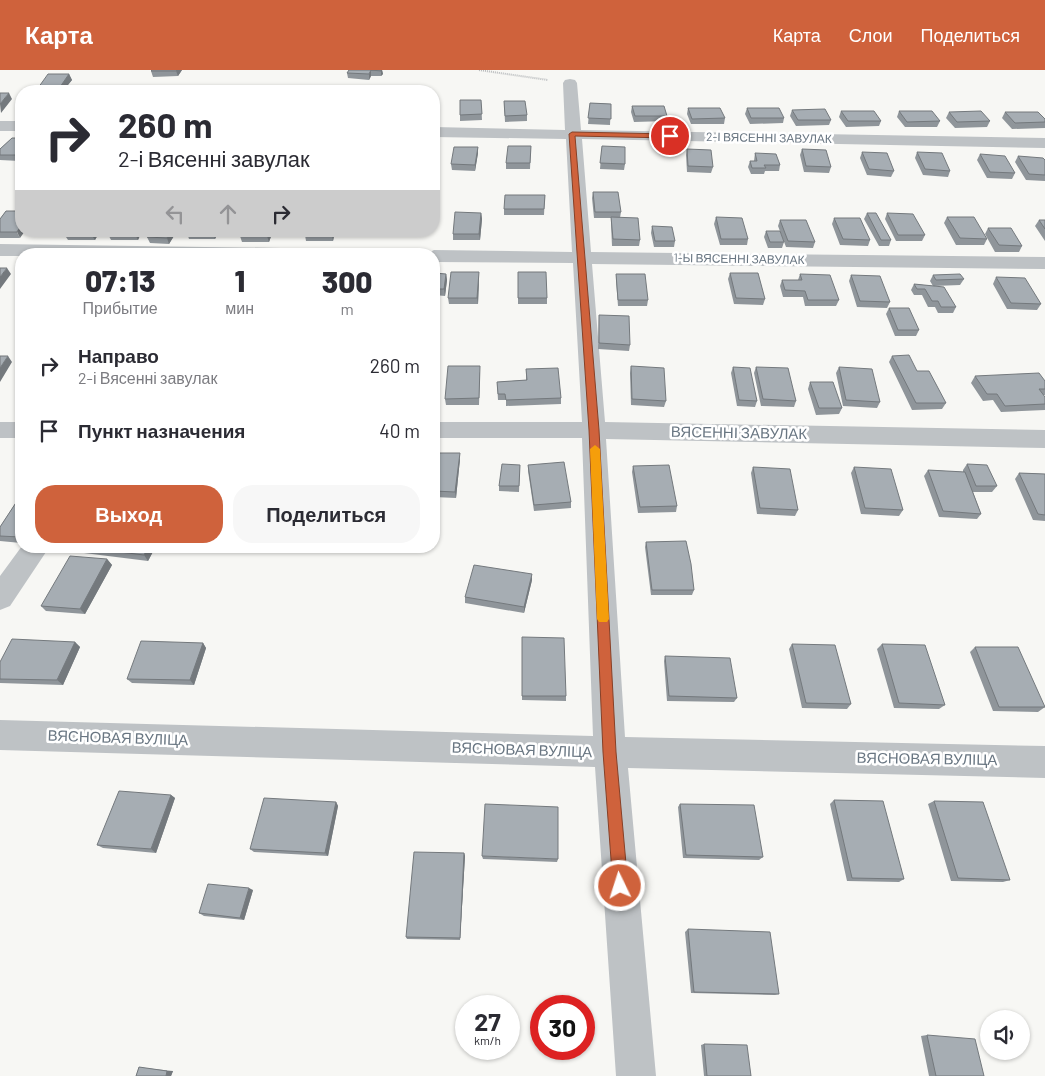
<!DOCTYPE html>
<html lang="ru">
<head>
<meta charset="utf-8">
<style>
  body { margin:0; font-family:Barlow,sans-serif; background:#f7f7f7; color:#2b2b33; height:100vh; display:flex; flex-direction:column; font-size:19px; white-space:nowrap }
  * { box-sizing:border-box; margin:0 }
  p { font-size:16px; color:#7c7c81 }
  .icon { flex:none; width:28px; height:28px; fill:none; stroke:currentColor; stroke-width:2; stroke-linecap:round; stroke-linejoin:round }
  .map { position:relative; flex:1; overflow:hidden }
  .side { position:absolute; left:15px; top:178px; width:425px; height:305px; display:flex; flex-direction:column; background:#fff; border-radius:20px; box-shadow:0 1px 4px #0004 }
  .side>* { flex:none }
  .hud { position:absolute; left:15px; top:15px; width:425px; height:152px; border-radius:20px; box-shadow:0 1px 4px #0004; background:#fff; color:#2b2b33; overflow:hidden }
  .tools { position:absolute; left:980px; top:940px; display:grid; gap:10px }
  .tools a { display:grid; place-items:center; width:50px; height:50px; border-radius:50%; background:#fff; box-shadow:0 1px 4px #0004; font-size:25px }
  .speed { position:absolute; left:455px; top:925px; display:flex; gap:10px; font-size:25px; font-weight:700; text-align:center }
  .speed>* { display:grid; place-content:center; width:65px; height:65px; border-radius:50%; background:#fff; box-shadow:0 1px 4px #0004; line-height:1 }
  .speed small { font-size:12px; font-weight:400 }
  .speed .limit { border:8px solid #d22; background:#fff; color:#111 }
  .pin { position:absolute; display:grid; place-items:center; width:42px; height:42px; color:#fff; margin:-21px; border:2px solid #fff; border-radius:50%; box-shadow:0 1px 5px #0007 }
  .me { position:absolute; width:55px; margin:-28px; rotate:356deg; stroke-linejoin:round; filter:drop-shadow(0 0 4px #0008) }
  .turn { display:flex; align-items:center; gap:18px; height:105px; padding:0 20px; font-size:22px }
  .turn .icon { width:65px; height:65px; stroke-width:2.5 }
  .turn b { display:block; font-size:35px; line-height:42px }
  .lanes { display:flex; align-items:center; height:48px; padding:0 20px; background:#0003; justify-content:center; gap:25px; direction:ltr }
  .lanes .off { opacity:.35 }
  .eta { display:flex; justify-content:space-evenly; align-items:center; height:85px; text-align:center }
  .eta b { font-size:30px; font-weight:800; line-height:35px }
  .action { display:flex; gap:10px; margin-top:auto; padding:10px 20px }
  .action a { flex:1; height:58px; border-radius:20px; background:#cf623c; color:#fff; font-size:20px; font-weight:800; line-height:58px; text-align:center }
  .action a+a { background:#f7f7f7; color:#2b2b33 }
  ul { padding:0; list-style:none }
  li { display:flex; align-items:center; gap:15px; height:65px; padding:0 20px }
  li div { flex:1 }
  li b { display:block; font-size:19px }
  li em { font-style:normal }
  header { display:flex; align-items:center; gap:30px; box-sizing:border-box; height:70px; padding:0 25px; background:#cf623c; color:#fff }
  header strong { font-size:24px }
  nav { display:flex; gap:28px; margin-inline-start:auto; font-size:18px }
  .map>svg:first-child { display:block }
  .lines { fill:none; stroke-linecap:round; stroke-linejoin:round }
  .path { stroke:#b8bbbd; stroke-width:2; stroke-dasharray:1 1; stroke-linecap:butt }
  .minor { fill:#bec2c5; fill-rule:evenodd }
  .wall { fill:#8f959a }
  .shaded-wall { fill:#74797d }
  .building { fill:#a6adb3; stroke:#74797d }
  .route { fill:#cf623c; stroke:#874027 }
  .slow { fill:#f59e0b }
  .labels { text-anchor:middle; stroke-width:5; stroke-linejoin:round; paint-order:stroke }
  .far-street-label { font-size:12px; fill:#697682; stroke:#fff }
  .street-label { font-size:15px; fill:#697682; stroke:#fff }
</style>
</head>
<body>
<header>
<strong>Карта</strong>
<nav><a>Карта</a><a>Слои</a><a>Поделиться</a></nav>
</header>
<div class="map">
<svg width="1045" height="1006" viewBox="0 0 1045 1006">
  <rect width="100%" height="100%" fill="#f7f7f4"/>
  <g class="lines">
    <!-- path -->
    <path class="path" d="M479 0 548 10"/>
    <!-- minor -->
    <path class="minor" d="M570 9 575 10 577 13 581 60 1045 68V78L582 69 591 182 1045 187V199L592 194 605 352 1045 360V378L606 369 625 667 1045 676V708L628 698 656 1006H616L595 697 0 680V650L593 666 582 368H434V352H582L573 193 434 192V184H426L434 180 572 182 566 69 434 67V57L565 60 563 13 565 10Z
      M0 51H21V61H0Z
      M0 174 281 178 288 180 290 184H21V186H0Z
      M0 352H21V368H0Z
      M22 476H50L10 536 0 540V506Z"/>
  </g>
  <!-- wall -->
  <path class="wall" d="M152 0H182L178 6 153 7 151 1Z
    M349 0H382L383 4 381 6H371L369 10 348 8 347 3Z
    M69 4 72 10 63 21H40L38 18Z
    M460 30H481L482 50 460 51Z
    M504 31 527 45V51L505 52Z
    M590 33 611 34 610 55 588 54Z
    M632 36 667 46V51L634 52 631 42Z
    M688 38 725 48 724 54H691L687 44Z
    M747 38 784 48 783 53 750 54 745 44Z
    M792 40 831 50 829 55 796 56 790 46Z
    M841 41 881 51 879 56 846 57 839 47Z
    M899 41 940 51 937 57H905L897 47Z
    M949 42 990 51 987 57 955 58 946 48Z
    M1005 42 1045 49V58L1012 59 1002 48Z
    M12 68 20 91 0 90V79Z
    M531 76 530 99H506V93Z
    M602 76 625 94 624 100 600 99Z
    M478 77V83L475 101 452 100 451 94Z
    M687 79 713 97 711 103 687 102 686 85Z
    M802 79 831 97 829 103 804 102 800 85Z
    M862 82 894 101 891 107 867 105 860 88Z
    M917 82 950 101 948 107 923 105 915 88Z
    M755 83 780 95 779 101H765L764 104H751L748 97 750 91H754Z
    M980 84 1015 103 1012 109 987 108 977 90Z
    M1018 86 1045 90V111L1026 110 1015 92Z
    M593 122 621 142 620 148 640 170 639 176H612L611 154V148H594L592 128Z
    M545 125 544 145H504V139Z
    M6 141 20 168H0V149Z
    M481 143 482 149 480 170H453V164Z
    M867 143 891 170 889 176H879L864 149Z
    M887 143 925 165 922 171H896L885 149Z
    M716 147 748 169 747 175H720L714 154Z
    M947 147 987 169 984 175H956L944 153Z
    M834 148 870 170 868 176 840 175 832 154Z
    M780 150 815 172 813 178 786 177 778 156Z
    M1039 150H1045V171L1035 156Z
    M652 156 675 171 674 177H654L651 163Z
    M988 158 1022 176 1019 182H995L985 164Z
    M66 161H100L95 170H68L64 164Z
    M110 161H142L138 170H111L108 164Z
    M151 161H177L169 174 150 173 147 167Z
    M219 161 215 169H189L187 163Z
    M242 161H273L269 172H242L240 166Z
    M335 161 333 171H306L305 165Z
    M766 161 784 172 782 178H768L764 167Z
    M518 202 547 228V234H518Z
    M434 203 446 204 447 210 445 226 434 225Z
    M730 203 765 229 763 235 734 234 728 209Z
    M616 204 648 230 647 236H618L616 210Z
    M800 204 839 230 836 236H805L803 227H783L780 216 782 210H798Z
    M851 205 890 232 887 238 857 237 849 211Z
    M933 205 964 209 960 215 934 216 956 237 953 243H938L935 237H928L922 225H914L911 220 914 214 933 216 930 211Z
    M996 207 1041 234 1037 240 1007 239 993 214Z
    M479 209 478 234H449L448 228Z
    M889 238 919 260 916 266H895L886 244Z
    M599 245 630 275 629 281 598 279Z
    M892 286 917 301 946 333 942 339 912 340 889 292Z
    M631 296 666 331 664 337 631 335 630 303Z
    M733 297 757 331 755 337 737 336 731 303Z
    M756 297 796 331 794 337 761 336 754 303Z
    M839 297 880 332 877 338 843 336 836 303Z
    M526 299 561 328V334L506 336V330H498L497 312 526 310Z
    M480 302 479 335H446L445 329Z
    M975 306 1045 319V325H1043L1045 327V340L1001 342 993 330 983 331 971 313Z
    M810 312 842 338 839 344 816 345 808 319Z
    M460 389 456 428 434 427V397Z
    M967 394 997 416 992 422H973L981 444 977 449 939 447 924 406 928 400 963 402V400Z
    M520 395 519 422 499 421V416Z
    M528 395 571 432V438L534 441 528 401Z
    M633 396 677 436 676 442 638 443 632 402Z
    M753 397 798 440 795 446 757 444 751 403Z
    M854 397 903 440 899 446 861 444 851 403Z
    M1019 403 1045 404V451L1033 450 1015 409Z
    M21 425V473L0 471V457Z
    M646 472 694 520 692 525H651L645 477Z
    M64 476H156L148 491 68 481Z
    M107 489 112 495 85 544 46 541 41 536Z
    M532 510 524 543 465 533V527Z
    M522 567 566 626V631L522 630Z
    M75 572 80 577 63 615 0 613V592Z
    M203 573 206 578 194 615 132 613 127 609Z
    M792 574 851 634 847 639 802 638 789 579Z
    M882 574 945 635 939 639 894 638 877 579Z
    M975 577 1045 637 1038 642 993 641 970 582Z
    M665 586 737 628 734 632 667 631 664 591Z
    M171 725 175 728 156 783 103 778 97 775Z
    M834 730 904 809 899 812 847 811 830 734Z
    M934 731 1010 810 1003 812 951 811 928 734Z
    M336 732 338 736 328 786 254 782 250 779Z
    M680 734 763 787 759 790 683 788 678 737Z
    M464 783 465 786 460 870 407 869 406 867Z
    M482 786 558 789 557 792 483 789Z
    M253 820 244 850 204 846 199 843Z
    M688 859 779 924 775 925 691 923 685 862Z
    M927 965 984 1006H929L921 966Z
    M704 974 751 1006H704L701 975Z
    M139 997 145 998 173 1001 171 1006H136Z"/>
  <!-- shaded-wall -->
  <path class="shaded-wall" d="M177 0H182L178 6 176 1Z
    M371 0V6L369 10V4Z
    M381 0H382L383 4 381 6Z
    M69 4 72 10 63 21H62L60 17Z
    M9 23 12 29 1 43 0 34Z
    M478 77V83L475 101V95Z
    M21 81V90L20 91 17 85Z
    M481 143 482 149 480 170 479 164Z
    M21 155V161H25L20 168 17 162Z
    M93 161H100L95 170 91 164Z
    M136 161H142L138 170 135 164Z
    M171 161H177L169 174 167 168Z
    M214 161H219L215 169 213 163Z
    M269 161H273L269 172 267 166Z
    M333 161H335L333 171 332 165Z
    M7 198 11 204 0 219V207Z
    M479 202V209L478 234 477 228Z
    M446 204 447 210 445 226 444 219Z
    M8 286 12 292 0 312V298Z
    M435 294 436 300 434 313V303Z
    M460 383V389L456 428 455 422Z
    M149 476H156L148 491 144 485Z
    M107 489 112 495 85 544 80 539Z
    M532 504V510L524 543V537Z
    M75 572 80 577 63 615 57 610Z
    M203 573 206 578 194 615 190 610Z
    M171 725 175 728 156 783 151 779Z
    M336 732 338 736 328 786 325 783Z
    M464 783 465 786 460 870V868Z
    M249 818 253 820 244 850 240 848Z
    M167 1001H173L171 1006H166Z"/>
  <!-- building -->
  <path class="building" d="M152 0H177L176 1H151Z
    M349 0H381V1L371 0 369 4 347 3Z
    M48 4H69L60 17 38 18Z
    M0 23H9L0 34Z
    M460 30H481L482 44 460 45Z
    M504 31H525L527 45 505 46Z
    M590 33 611 34V49L588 48Z
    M632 36H664L667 46H635Z
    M688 38H720L725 48 692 49Z
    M747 38H779L784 48H751Z
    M825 39 831 50H798L792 40Z
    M841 41H874L881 51H848Z
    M899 41H932L940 51 907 52Z
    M981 41 990 51 957 52 949 42Z
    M1005 42H1038L1045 49V52L1015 53Z
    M12 68H21V81L17 85H0V79Z
    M508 76H531L530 93H506Z
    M602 76 625 77V94L600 93Z
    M454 77H478L475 95 451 94Z
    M687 79 711 80 713 97 688 96Z
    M802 79 826 80 831 97 806 96Z
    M862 82 887 83 894 101 869 99Z
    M917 82 942 83 950 101 925 99Z
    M755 83 776 84 780 95H764L766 98H752L750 91H757Z
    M980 84 1005 86 1015 103 990 102Z
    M1018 86 1043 88 1045 90V105L1029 104Z
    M593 122H618L621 142H595Z
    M505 125H545L544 139H504Z
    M6 141H21V155L17 162H0V149Z
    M455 142 481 143 479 164H453Z
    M867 143H876L891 170H881Z
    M887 143 913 144 925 165H898Z
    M611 147 638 148 640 170 613 169Z
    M716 147 742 148 748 169H721Z
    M947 147H974L987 169 960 168Z
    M834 148H860L870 170 843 169Z
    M780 150H806L815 172 788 171Z
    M1039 150H1045V159Z
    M652 156 672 157 675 171H655Z
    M988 158H1011L1022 176 999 175Z
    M66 161H93L91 164H64Z
    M110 161H136L135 164H108Z
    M151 161H171L167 168 147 167Z
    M187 161H214L213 163H187Z
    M242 161H269L267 166H240Z
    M306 161H333L332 165H305Z
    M766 161H780L784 172H770Z
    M0 198H7L0 207Z
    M451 202H479L477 228H448Z
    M518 202H546L547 228H518Z
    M434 203 446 204 444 219H434Z
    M730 203H758L765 229 736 228Z
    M616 204H645L648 230H618Z
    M800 204 830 205 839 230H808L805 221 785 220 782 210H802Z
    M960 204 964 209 936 210 933 205Z
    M851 205 880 206 890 232 860 231Z
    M996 207 1025 208 1041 234 1011 233Z
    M914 214 944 217 956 237H941L938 231H932L925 219H917Z
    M889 238H909L919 260H898Z
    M599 245 629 246 630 275 599 273Z
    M909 285 917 301H929L946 333H916L892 286Z
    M0 286H8L0 298Z
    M448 296H480L479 328 445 329Z
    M631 296 664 298 666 331 632 329Z
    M733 297 750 298 757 331 739 330Z
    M756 297 788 298 796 331 763 329Z
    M839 297 872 299 880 332 846 330Z
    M558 298 561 328 506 330 505 324H498L497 312 527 310 526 299Z
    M1039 303 1045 311V319H1039L1045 327V334L1005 336 997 324H987L975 306Z
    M810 312H833L842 338H819Z
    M436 383H460L455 422 434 421V397Z
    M564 392 571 432 534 435 528 395Z
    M502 394 520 395 519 416H499Z
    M967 394 987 395 997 416H976Z
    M669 395 677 436 640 437 633 396Z
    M753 397 790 399 798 440 760 438Z
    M854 397 891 399 903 440 865 438Z
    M928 400 965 402 981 444 943 441Z
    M1019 403 1045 404V445L1038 444Z
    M21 425V466L20 467 0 466V457Z
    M686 471 691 494 694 520H652L646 472Z
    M71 476H149L144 485Z
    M70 486 107 489 80 539 41 536Z
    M474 495 532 504 524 537 465 527Z
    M522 567 564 568 566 626H522Z
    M12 569 75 572 57 610 0 609V592Z
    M141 571 203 573 190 610 127 609Z
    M792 574 835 575 851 634 806 633Z
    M882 574 925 575 945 635 899 633Z
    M975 577H1018L1045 637H999Z
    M665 586 730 588 737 628 669 626Z
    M119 721 171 725 151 779 97 775Z
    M264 728 336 732 325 783 250 779Z
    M834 730 883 731 904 809 852 808Z
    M934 731 983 732 1010 810 958 808Z
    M485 734 558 737V789L482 786Z
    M680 734 754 735 763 787 686 785Z
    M414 782 464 783 460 868 406 867Z
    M208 814 249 818 240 848 199 843Z
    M688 859 770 862 779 924 694 922Z
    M927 965 975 969 984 1006H936Z
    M704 974 747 975 751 1006H707Z
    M139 997 167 1001 166 1006H136Z"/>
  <!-- route -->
  <path class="route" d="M572 62 670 64 674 66 670 68 575 66 599 360 616 682 628 816 626 821 620 823 615 821 613 816 603 682 589 360 569 64Z"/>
  <!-- slow -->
  <path class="slow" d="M595 375 600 379 609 549 607 552H599L597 549 590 379Z"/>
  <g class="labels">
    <!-- far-street labels -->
    <g class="far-street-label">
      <text transform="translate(769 68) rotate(1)" y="4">2-І ВЯСЕННІ ЗАВУЛАК</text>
      <text transform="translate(739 189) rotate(1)" y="4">1-Ы ВЯСЕННІ ЗАВУЛАК</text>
    </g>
    <!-- street labels -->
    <g class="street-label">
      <text transform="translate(739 363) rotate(1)" y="5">ВЯСЕННІ ЗАВУЛАК</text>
      <text transform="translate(118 668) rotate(2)" y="5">ВЯСНОВАЯ ВУЛІЦА</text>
      <text transform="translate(522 680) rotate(2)" y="5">ВЯСНОВАЯ ВУЛІЦА</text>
      <text transform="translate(927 689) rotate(1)" y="5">ВЯСНОВАЯ ВУЛІЦА</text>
    </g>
  </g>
</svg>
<div class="tools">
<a><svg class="icon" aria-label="sound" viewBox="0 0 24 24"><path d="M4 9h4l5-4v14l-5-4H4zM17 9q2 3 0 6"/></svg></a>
</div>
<div class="speed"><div>27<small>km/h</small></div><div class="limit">30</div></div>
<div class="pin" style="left:670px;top:66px;background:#d93025"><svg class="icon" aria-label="arrive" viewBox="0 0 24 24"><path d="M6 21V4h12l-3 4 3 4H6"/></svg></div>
<svg class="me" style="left:620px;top:816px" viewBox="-20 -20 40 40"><circle r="17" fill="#cf623c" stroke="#fff" stroke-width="3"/><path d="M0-11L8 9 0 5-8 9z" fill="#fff"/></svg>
<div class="hud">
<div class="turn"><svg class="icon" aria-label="right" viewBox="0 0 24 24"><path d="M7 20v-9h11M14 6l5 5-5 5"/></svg><div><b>260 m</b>2-і Вясенні завулак</div></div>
<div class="lanes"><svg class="icon off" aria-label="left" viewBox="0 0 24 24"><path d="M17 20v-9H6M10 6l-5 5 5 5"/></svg><svg class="icon off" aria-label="ahead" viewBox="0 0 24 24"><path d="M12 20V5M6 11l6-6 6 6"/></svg><svg class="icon" aria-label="right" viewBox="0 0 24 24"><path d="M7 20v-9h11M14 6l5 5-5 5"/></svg></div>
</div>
<section class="side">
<div class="eta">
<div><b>07:13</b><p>Прибытие</p></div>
<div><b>1</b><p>мин</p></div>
<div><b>300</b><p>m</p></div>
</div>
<ul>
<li><svg class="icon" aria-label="right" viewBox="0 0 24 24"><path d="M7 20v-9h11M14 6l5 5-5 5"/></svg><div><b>Направо</b><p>2-і Вясенні завулак</p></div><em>260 m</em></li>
<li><svg class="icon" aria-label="arrive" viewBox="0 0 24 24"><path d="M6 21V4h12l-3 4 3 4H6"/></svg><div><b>Пункт назначения</b></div><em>40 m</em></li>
</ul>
<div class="action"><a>Выход</a><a>Поделиться</a></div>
</section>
</div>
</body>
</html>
